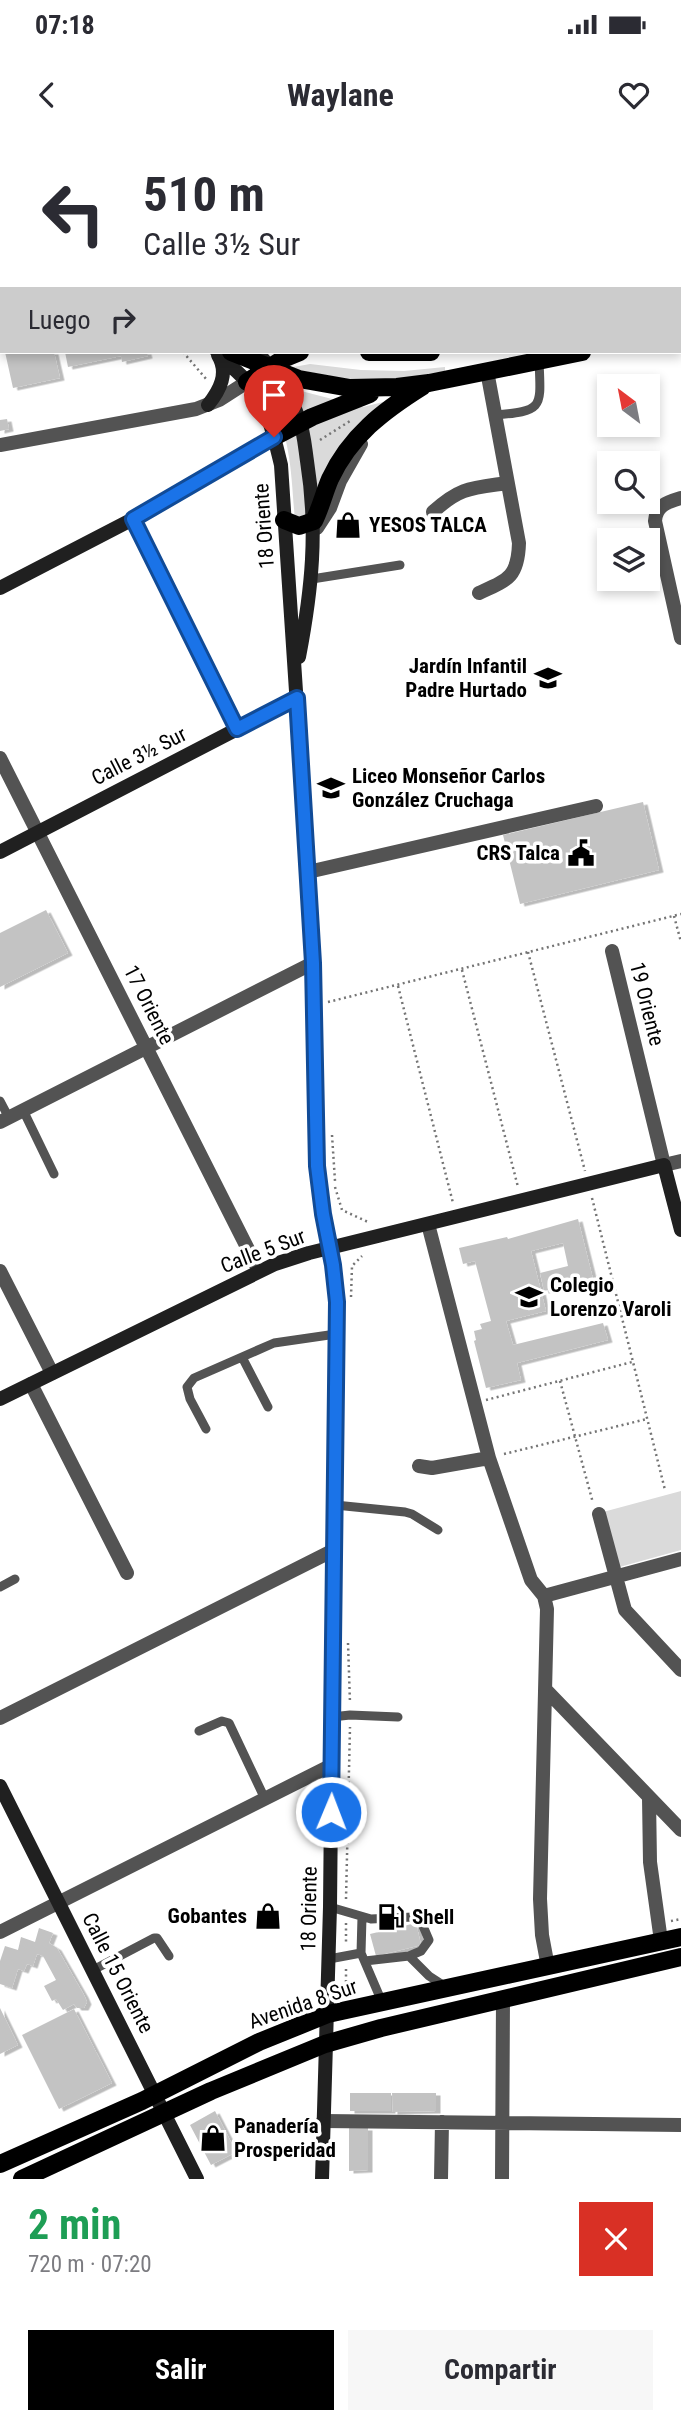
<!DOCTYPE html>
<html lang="es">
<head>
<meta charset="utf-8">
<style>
  body { margin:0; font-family:"Roboto Condensed",sans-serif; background:#f7f7f7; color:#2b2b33; height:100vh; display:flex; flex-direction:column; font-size:26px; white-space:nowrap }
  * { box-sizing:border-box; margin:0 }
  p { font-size:23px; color:#7c7c81 }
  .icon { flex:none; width:38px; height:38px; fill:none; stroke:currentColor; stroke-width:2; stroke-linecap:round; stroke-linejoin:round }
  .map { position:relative; height:2039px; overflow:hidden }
  .panel { display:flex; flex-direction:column; background:#fff; flex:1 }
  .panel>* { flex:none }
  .hud { position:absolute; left:0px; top:0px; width:682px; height:214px; box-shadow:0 4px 10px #0003; background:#fff; color:#2b2b33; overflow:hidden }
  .needle { width:46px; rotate:328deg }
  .buttons { position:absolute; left:597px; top:234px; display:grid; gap:14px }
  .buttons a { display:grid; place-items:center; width:63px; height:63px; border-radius:0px; background:#fff; box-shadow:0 4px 10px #0003; font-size:35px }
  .pin { position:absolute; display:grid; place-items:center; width:60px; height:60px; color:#fff; margin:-72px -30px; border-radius:50% 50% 50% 0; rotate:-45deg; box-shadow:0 0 7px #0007 }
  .pin .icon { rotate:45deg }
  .me { position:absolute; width:77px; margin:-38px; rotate:1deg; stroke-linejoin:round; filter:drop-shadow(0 0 5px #0008) }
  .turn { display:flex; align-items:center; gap:24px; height:147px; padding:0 28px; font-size:32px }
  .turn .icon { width:91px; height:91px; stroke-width:2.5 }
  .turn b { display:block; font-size:49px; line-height:60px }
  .then { display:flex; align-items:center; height:66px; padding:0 28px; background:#0003; gap:14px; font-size:26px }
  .round { display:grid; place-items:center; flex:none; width:74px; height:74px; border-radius:0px; background:#f7f7f7 }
  .summary { display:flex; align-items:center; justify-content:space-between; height:119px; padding:0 28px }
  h1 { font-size:42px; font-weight:700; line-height:52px; color:#1e9e55 }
  .action { display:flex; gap:14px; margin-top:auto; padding:14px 28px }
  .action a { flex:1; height:80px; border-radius:0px; background:#000; color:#fff; font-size:28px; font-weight:700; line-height:80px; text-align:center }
  .action a+a { background:#f7f7f7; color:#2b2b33 }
  .status { display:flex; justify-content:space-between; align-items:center; height:49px; padding:0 35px; background:#fff; direction:ltr }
  .status svg { height:19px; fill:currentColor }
  header { display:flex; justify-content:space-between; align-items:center; height:91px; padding:0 28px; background:#fff; font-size:32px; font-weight:700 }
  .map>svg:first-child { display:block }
  .green { fill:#dadada }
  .building { fill:#c3c3c3; filter:url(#shadow) }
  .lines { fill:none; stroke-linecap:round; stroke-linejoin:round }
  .path { stroke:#757575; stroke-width:2.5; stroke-dasharray:2 3.5; stroke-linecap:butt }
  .lane { stroke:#535353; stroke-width:9 }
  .street { stroke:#535353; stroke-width:14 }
  .secondary { stroke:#202020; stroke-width:14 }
  .primary { stroke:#000; stroke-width:18 }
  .route-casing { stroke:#114b97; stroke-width:18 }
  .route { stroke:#1a73e8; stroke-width:12 }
  .labels { text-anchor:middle; stroke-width:7; stroke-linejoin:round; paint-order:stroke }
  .poi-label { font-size:21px; font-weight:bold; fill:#000; stroke:#fff; text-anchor:start }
  .street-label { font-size:21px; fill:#000; stroke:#fff }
</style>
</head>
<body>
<div class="status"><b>07:18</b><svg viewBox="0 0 49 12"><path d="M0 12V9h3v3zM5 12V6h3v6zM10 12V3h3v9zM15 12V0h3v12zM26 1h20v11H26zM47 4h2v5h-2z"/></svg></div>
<header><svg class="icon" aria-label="back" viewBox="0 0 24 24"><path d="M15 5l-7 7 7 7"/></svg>Waylane<svg class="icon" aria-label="heart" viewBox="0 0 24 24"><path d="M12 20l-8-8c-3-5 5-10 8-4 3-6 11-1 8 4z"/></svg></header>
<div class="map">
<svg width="681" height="2039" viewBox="0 0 681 2039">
  <defs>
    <filter id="shadow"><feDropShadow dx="4.5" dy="2.5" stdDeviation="0" flood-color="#0004"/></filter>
  </defs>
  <rect width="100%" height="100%" fill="#fff"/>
  <!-- green -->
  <path class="green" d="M310 224 361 230 404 231 445 227V231L399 240 362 242 288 228Z
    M278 245 363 267 391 260 315 376 295 380C291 338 292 289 265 254Z
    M681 1351V1410L616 1428 603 1372Z"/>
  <!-- building -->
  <path class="building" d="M5 212H54L60 238 13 248Z
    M65 212H147L148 216 122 222 121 216 68 227Z
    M7 279 9 289 0 291V280Z
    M643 662 659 730 520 764 503 695Z
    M46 770 68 813 0 847V793Z
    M578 1079 593 1139 544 1151 540 1133 568 1126 563 1103 531 1111 546 1171 506 1181 513 1205 603 1183 608 1200 517 1223 521 1240 486 1248 474 1201 476 1200 474 1191 482 1189 480 1184 491 1181 475 1121 463 1124 459 1108 507 1097 508 1099Z
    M416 1783 421 1805 376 1816 370 1794Z
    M39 1788 53 1793 49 1803 57 1808 84 1855 87 1862 84 1868H77L74 1864 63 1870 56 1859 52 1861 44 1846 56 1840 43 1816 37 1814 33 1826 27 1824 24 1831 18 1829 12 1848 0 1844V1821L5 1806 18 1810 21 1797 35 1802Z
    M0 1868 18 1905 0 1914Z
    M74 1869 112 1943 59 1969 22 1895Z
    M350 1953H391V1971H350Z
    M392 1953H436V1971L393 1972Z
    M215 1971 236 2012 211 2025 190 1985Z
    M349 1988H368V2030L349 2031Z"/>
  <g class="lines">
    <!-- path -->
    <path class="path" d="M183 212 207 240
      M320 300 350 281
      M674 776 681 802
      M528 812 585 1031
      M462 830 518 1047
      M398 846 453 1063
      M328 862 681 774
      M332 995 335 1041
      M335 1047 342 1070 368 1082
      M592 1058 665 1350
      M351 1157 352 1126 362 1116
      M560 1241 593 1363
      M486 1260 632 1222
      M504 1314 647 1279
      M348 1503 350 1563
      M346 1759 350 1587
      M671 1781 681 1779
      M346 1783V1805
      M346 1829V1844L357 1851"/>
    <!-- lane -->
    <path class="lane" d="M495 275C544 271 541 268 539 221
      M312 439 400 425
      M0 961 9 978
      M23 970 54 1034
      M243 1219 268 1267
      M206 1289 190 1259 187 1247 194 1238 274 1203 336 1194
      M335 1365 405 1372 412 1374 438 1390
      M0 1447 15 1439
      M332 1577 350 1575 398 1577
      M199 1591 222 1581 229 1583 265 1659
      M330 1767 371 1779 413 1777 420 1779 429 1800 421 1811 409 1816 429 1836 446 1847
      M361 1813 382 1862
      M329 1819 361 1813 362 1777
      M365 1821 409 1816
      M93 1830 154 1798H157L169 1816"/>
    <!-- street -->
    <path class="street" d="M0 305 196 269 219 260 247 242
      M681 358C668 362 656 365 655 381L681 498
      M433 372C460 347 472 348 507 343
      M133 379 237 589
      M317 388 330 368 340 341 361 304
      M479 453C508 440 518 437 519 403L487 231
      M0 618 259 1131
      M308 732 596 666
      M612 811 664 1025 681 1021
      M0 982 313 823
      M428 1084 489 1318 531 1440 544 1456 547 1469 540 1759 542 1795 548 1827
      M0 1131 52 1233
      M31 1244 127 1433
      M419 1326 432 1328 489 1318
      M599 1374 625 1470 681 1530
      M544 1456 681 1419
      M547 1551 681 1690
      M0 1578 334 1410
      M649 1658 650 1722 661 1801
      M0 1792 332 1625
      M323 1981 681 1985
      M441 2039 442 1982
      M502 2039 503 1859"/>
    <!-- secondary -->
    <path class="secondary" d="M217 212C226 223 239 232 248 243 268 267 274 296 281 325L308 732 313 823 317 1026 323 1074 333 1125 336 1162 330 1767 322 2039
      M257 212C275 232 290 254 299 279 304 292 305 308 307 321 318 390 312 449 299 517
      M208 265C220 250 229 233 218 215
      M0 448 133 379 274 297
      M0 712 297 558
      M0 1259 275 1124 309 1113 664 1025 681 1090
      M0 1646 197 2039"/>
    <!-- primary -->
    <path class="primary" d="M0 2 2 3
      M0 37 2 38
      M231 212 299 239 350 248 397 247 429 243 582 212
      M369 212H431
      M247 242 283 219 300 212
      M274 297 312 277 370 254
      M284 380 299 386 314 381C321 367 324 353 330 339 350 296 383 271 423 246
      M0 2024 142 1961 259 1902 328 1874 681 1797
      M22 2039 211 1951 325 1904 381 1888 681 1817"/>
  </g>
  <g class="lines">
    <defs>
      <path id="route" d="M274 297 133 379 237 589 297 558 313 823 317 1026 323 1074 333 1125 337 1162 331 1672"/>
    </defs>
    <!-- route casing -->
    <use href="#route" class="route-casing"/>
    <!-- route -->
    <use href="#route" class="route"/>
  </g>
  <!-- icons -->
  <defs>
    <symbol id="shop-bare" viewBox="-9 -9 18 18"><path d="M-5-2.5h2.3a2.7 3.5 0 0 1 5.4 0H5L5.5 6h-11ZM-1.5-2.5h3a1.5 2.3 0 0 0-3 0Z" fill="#000" stroke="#fff" stroke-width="2.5" paint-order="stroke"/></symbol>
    <symbol id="school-bare" viewBox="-9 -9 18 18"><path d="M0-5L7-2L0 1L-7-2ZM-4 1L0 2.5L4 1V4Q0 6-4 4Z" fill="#000" stroke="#fff" stroke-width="2.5" paint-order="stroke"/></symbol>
    <symbol id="civic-bare" viewBox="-9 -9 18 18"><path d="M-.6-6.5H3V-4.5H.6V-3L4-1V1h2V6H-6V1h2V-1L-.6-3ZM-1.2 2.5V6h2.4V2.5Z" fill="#000" stroke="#fff" stroke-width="2.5" paint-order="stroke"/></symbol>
    <symbol id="fuel-bare" viewBox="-9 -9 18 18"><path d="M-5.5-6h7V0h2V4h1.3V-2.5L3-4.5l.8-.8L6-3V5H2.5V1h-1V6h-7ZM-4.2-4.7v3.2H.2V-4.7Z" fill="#000" stroke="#fff" stroke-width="2.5" paint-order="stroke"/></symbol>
  </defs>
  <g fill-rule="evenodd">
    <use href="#shop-bare" x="329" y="366" width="38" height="38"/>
    <use href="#school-bare" x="529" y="519" width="38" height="38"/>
    <use href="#school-bare" x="312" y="629" width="38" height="38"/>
    <use href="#civic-bare" x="562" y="694" width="38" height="38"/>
    <use href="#school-bare" x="510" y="1138" width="38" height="38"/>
    <use href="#shop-bare" x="249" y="1757" width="38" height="38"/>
    <use href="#fuel-bare" x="372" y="1758" width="38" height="38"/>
    <use href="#shop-bare" x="194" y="1979" width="38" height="38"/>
  </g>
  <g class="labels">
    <!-- poi labels -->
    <g class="poi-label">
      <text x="369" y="392">YESOS TALCA</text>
      <text x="527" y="533" text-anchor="end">Jardín Infantil<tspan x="527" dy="24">Padre Hurtado</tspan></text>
      <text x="352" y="643">Liceo Monseñor Carlos<tspan x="352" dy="24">González Cruchaga</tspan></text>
      <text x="560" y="720" text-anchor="end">CRS Talca</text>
      <text x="550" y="1152">Colegio<tspan x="550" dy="24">Lorenzo Varoli</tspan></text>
      <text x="247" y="1783" text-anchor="end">Gobantes</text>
      <text x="412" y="1784">Shell</text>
      <text x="234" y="1993">Panadería<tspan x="234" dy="24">Prosperidad</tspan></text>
    </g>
    <!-- street labels -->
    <g class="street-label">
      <text transform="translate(264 386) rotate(-94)" y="7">18 Oriente</text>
      <text transform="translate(139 616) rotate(-27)" y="7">Calle 3½ Sur</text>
      <text transform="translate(647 864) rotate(76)" y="7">19 Oriente</text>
      <text transform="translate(149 865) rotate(63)" y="7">17 Oriente</text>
      <text transform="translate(263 1111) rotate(-21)" y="7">Calle 5 Sur</text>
      <text transform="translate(309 1769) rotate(-89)" y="7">18 Oriente</text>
      <text transform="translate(118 1833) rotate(63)" y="7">Calle 15 Oriente</text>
      <text transform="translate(303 1864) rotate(-19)" y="7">Avenida 8 Sur</text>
    </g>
  </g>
</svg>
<div class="buttons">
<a><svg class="needle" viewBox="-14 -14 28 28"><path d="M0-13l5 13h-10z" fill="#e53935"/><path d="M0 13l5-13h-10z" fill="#7c7c81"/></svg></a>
<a><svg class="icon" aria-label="search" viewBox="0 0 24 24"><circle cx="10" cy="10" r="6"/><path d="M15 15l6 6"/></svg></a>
<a><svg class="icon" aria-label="layers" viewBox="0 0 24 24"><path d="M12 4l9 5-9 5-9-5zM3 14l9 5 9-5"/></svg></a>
</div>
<div class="pin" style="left:274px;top:297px;background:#d93025"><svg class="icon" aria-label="arrive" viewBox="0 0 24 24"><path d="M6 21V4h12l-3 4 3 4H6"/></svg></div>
<svg class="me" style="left:331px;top:1672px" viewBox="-20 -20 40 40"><circle r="17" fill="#1a73e8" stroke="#fff" stroke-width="3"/><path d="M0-11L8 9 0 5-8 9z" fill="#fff"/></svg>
<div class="hud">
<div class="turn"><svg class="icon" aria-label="left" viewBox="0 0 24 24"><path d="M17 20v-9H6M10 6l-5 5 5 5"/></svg><div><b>510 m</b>Calle 3½ Sur</div></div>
<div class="then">Luego<svg class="icon" aria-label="right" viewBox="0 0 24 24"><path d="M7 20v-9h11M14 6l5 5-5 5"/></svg></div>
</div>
</div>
<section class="panel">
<div class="summary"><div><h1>2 min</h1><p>720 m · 07:20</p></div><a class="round" style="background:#d93025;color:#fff"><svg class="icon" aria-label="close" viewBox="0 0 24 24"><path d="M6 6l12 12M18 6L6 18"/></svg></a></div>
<div class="action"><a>Salir</a><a>Compartir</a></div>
</section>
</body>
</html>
